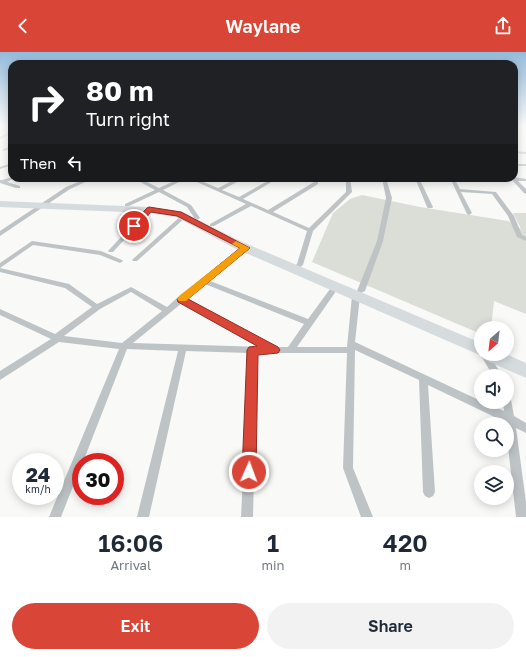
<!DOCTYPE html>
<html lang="en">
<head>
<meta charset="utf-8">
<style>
  body { margin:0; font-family:"Golos Text",sans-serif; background:#f2f2f3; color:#1f2937; height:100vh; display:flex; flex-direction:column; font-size:15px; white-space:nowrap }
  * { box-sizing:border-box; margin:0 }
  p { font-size:13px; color:#747a83 }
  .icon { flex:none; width:22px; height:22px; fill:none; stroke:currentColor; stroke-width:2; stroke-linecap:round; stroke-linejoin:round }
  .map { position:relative; height:465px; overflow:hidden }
  .details { display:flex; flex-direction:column; background:#fff; flex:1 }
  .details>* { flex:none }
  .guide { position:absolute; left:8px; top:8px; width:510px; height:122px; border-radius:12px; box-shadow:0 2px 10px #0003; background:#202124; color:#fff; overflow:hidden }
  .needle { width:26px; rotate:208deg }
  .fabs { position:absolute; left:474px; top:269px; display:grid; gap:8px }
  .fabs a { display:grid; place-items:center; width:40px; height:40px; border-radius:50%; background:#fff; box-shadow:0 2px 10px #0003; font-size:20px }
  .speed { position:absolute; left:12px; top:401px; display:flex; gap:8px; font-size:20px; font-weight:700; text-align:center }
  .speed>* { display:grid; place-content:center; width:52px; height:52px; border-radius:50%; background:#fff; box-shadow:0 2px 10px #0003; line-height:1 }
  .speed small { font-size:10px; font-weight:400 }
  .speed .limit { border:6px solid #d22; background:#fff; color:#111 }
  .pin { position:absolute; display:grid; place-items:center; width:34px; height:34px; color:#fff; margin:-17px; border:2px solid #fff; border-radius:50%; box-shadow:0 1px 4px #0007 }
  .me { position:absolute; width:44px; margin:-22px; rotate:2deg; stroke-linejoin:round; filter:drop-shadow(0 0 3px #0008) }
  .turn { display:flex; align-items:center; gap:14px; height:84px; padding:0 12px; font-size:18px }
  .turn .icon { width:52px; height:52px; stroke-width:2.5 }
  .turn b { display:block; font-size:28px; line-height:34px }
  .then { display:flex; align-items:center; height:38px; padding:0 12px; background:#0003; gap:8px; font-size:15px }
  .eta { display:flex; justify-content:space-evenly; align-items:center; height:68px; text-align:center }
  .eta b { font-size:24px; font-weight:600; line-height:28px }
  .primary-button { display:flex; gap:8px; margin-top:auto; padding:8px 12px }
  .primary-button a { flex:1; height:46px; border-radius:24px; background:#d94637; color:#fff; font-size:16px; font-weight:600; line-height:46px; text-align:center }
  .primary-button a+a { background:#f2f2f3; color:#1f2937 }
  header { display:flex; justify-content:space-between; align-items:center; height:52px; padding:0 12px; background:#d94637; color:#fff; font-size:18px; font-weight:600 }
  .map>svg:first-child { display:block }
  .green { fill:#daded6 }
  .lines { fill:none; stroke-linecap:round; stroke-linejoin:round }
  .street { fill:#bec4c6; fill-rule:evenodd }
  .highway { fill:#d6dbde; fill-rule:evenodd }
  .route { fill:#d94637; stroke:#8d2e24 }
  .slow { fill:#f59e0b }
</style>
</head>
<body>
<header><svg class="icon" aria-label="back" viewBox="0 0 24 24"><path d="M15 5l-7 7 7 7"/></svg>Waylane<svg class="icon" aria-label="share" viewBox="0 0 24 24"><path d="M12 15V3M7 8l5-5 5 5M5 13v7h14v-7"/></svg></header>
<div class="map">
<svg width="526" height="465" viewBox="0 0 526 465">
  <rect width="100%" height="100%" fill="#f9f9f7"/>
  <!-- green -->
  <path class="green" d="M362 143 420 155 508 169 521 177 513 161H526V262L494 249 491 276H481V282L312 210 333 161 350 147Z"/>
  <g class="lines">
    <!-- street -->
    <path class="street" d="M12 79V81L0 87V85Z
      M12 93V96L4 99 2 98Z
      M514 99 526 100V102L514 101Z
      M12 111V113L0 117V115Z
      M514 112H526V114H514Z
      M12 125V126H14L7 130 20 134V136H16L0 131V128H2Z
      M514 125 526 127V129H518L526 137V142L524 141 512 128 498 127 496 126Z
      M88 126H94L70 137 0 184V179L66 135Z
      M133 126H139L159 136 181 126H187L163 138 191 153 200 166 197 168 195 167 187 155 159 140 129 154H125V152L155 138Z
      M188 126H194L218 136 238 126H244L222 138 239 145 273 126H278L243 147 268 158 314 130V126H318V132L273 160 309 176 346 140V126H350L352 140 313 179 303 213 294 219 291 217 297 212 307 179 251 154 214 174H210V172L246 152Z
      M382 126H386L392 146 383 189 365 239 361 241 357 239 377 189 386 146Z
      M415 126H419L433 155 432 156H428L427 155Z
      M450 126H454L460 137 496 140 514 164 522 183 526 185V189L517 185 508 164 492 142 461 140 472 161 469 163 467 162Z
      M149 156 152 158 151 159 113 200H109L108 199 109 198 147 157Z
      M184 162 186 163V165L137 209H133L132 208 133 207 182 163Z
      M32 189 101 199 122 208 123 209 120 211 100 203 33 193 0 216 69 232 97 252 131 235 167 255 178 245H181L244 195H248L249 196 248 197 210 229 308 267 333 233H335L339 235 297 295H347L352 244 353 242H359L360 244 355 290 481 349V350H484L504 359 503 350H507V341L510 342 514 364 526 371V381L516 376 526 450V465H516L507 386V372H505V370L428 333 435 440 433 444 429 446 425 444 423 440 419 328 355 298 353 416 373 465H361L343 416 347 301H257L253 465H241L249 301 186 299 149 465H137L178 299 127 297 83 410H81V414L61 465H49L119 297 59 290 0 328V319L51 287 0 263V257L55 282 92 255 65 236 0 220V211ZM205 232 304 272 288 295H276L187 247ZM131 240 162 259 122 291 64 284 100 257ZM182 251 261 295 133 291Z
      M481 300V302H489L502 324H493L480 302Z"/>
    <!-- highway -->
    <path class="highway" d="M520 74H526V79Z
      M0 149 149 155 183 160 240 189 481 291V302H506L526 311V326L483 307 482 304 232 195 176 165 149 161 0 155Z"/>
  </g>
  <!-- sky -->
  <linearGradient id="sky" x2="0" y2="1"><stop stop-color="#94bbdb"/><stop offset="0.53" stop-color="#fcfcfb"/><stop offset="1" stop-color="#fcfcfb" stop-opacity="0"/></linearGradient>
  <rect width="526" height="140" fill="url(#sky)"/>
  <!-- route -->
  <path class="route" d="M149 155 181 160 250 196 188 247 278 295 280 298 278 301 258 303 256 420 254 425 249 427 244 425 242 420 247 298 249 295 257 294 178 250 177 247 240 196 177 164 151 160 137 176H131V173L147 156Z"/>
  <!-- slow -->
  <path class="slow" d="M236 189 250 196 186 249H179L177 247 179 244 240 196 232 192Z"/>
</svg>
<div class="fabs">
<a><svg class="needle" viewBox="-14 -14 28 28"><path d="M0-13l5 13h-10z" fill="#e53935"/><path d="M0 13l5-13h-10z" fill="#747a83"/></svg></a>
<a><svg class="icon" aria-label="sound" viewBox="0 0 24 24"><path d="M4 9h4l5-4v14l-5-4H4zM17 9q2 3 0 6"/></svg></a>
<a><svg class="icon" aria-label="search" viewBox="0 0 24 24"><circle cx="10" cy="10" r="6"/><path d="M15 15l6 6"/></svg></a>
<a><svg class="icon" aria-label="layers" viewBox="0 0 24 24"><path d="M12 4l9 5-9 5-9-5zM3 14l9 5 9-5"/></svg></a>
</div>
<div class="speed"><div>24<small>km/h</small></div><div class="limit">30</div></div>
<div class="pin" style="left:134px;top:174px;background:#d93025"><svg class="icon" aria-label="arrive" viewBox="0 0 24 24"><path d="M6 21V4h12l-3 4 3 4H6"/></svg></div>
<svg class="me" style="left:249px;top:420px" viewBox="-20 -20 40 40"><circle r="17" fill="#d94637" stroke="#fff" stroke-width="3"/><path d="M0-11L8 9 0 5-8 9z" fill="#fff"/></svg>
<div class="guide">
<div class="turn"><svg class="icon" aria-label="right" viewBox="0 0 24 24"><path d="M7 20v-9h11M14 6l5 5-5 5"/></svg><div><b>80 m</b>Turn right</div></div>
<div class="then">Then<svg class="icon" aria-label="left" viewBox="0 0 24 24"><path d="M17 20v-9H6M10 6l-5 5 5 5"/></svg></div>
</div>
</div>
<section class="details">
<div class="eta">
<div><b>16:06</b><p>Arrival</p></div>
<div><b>1</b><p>min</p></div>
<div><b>420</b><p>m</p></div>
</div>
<div class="primary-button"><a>Exit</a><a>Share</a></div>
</section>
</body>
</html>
